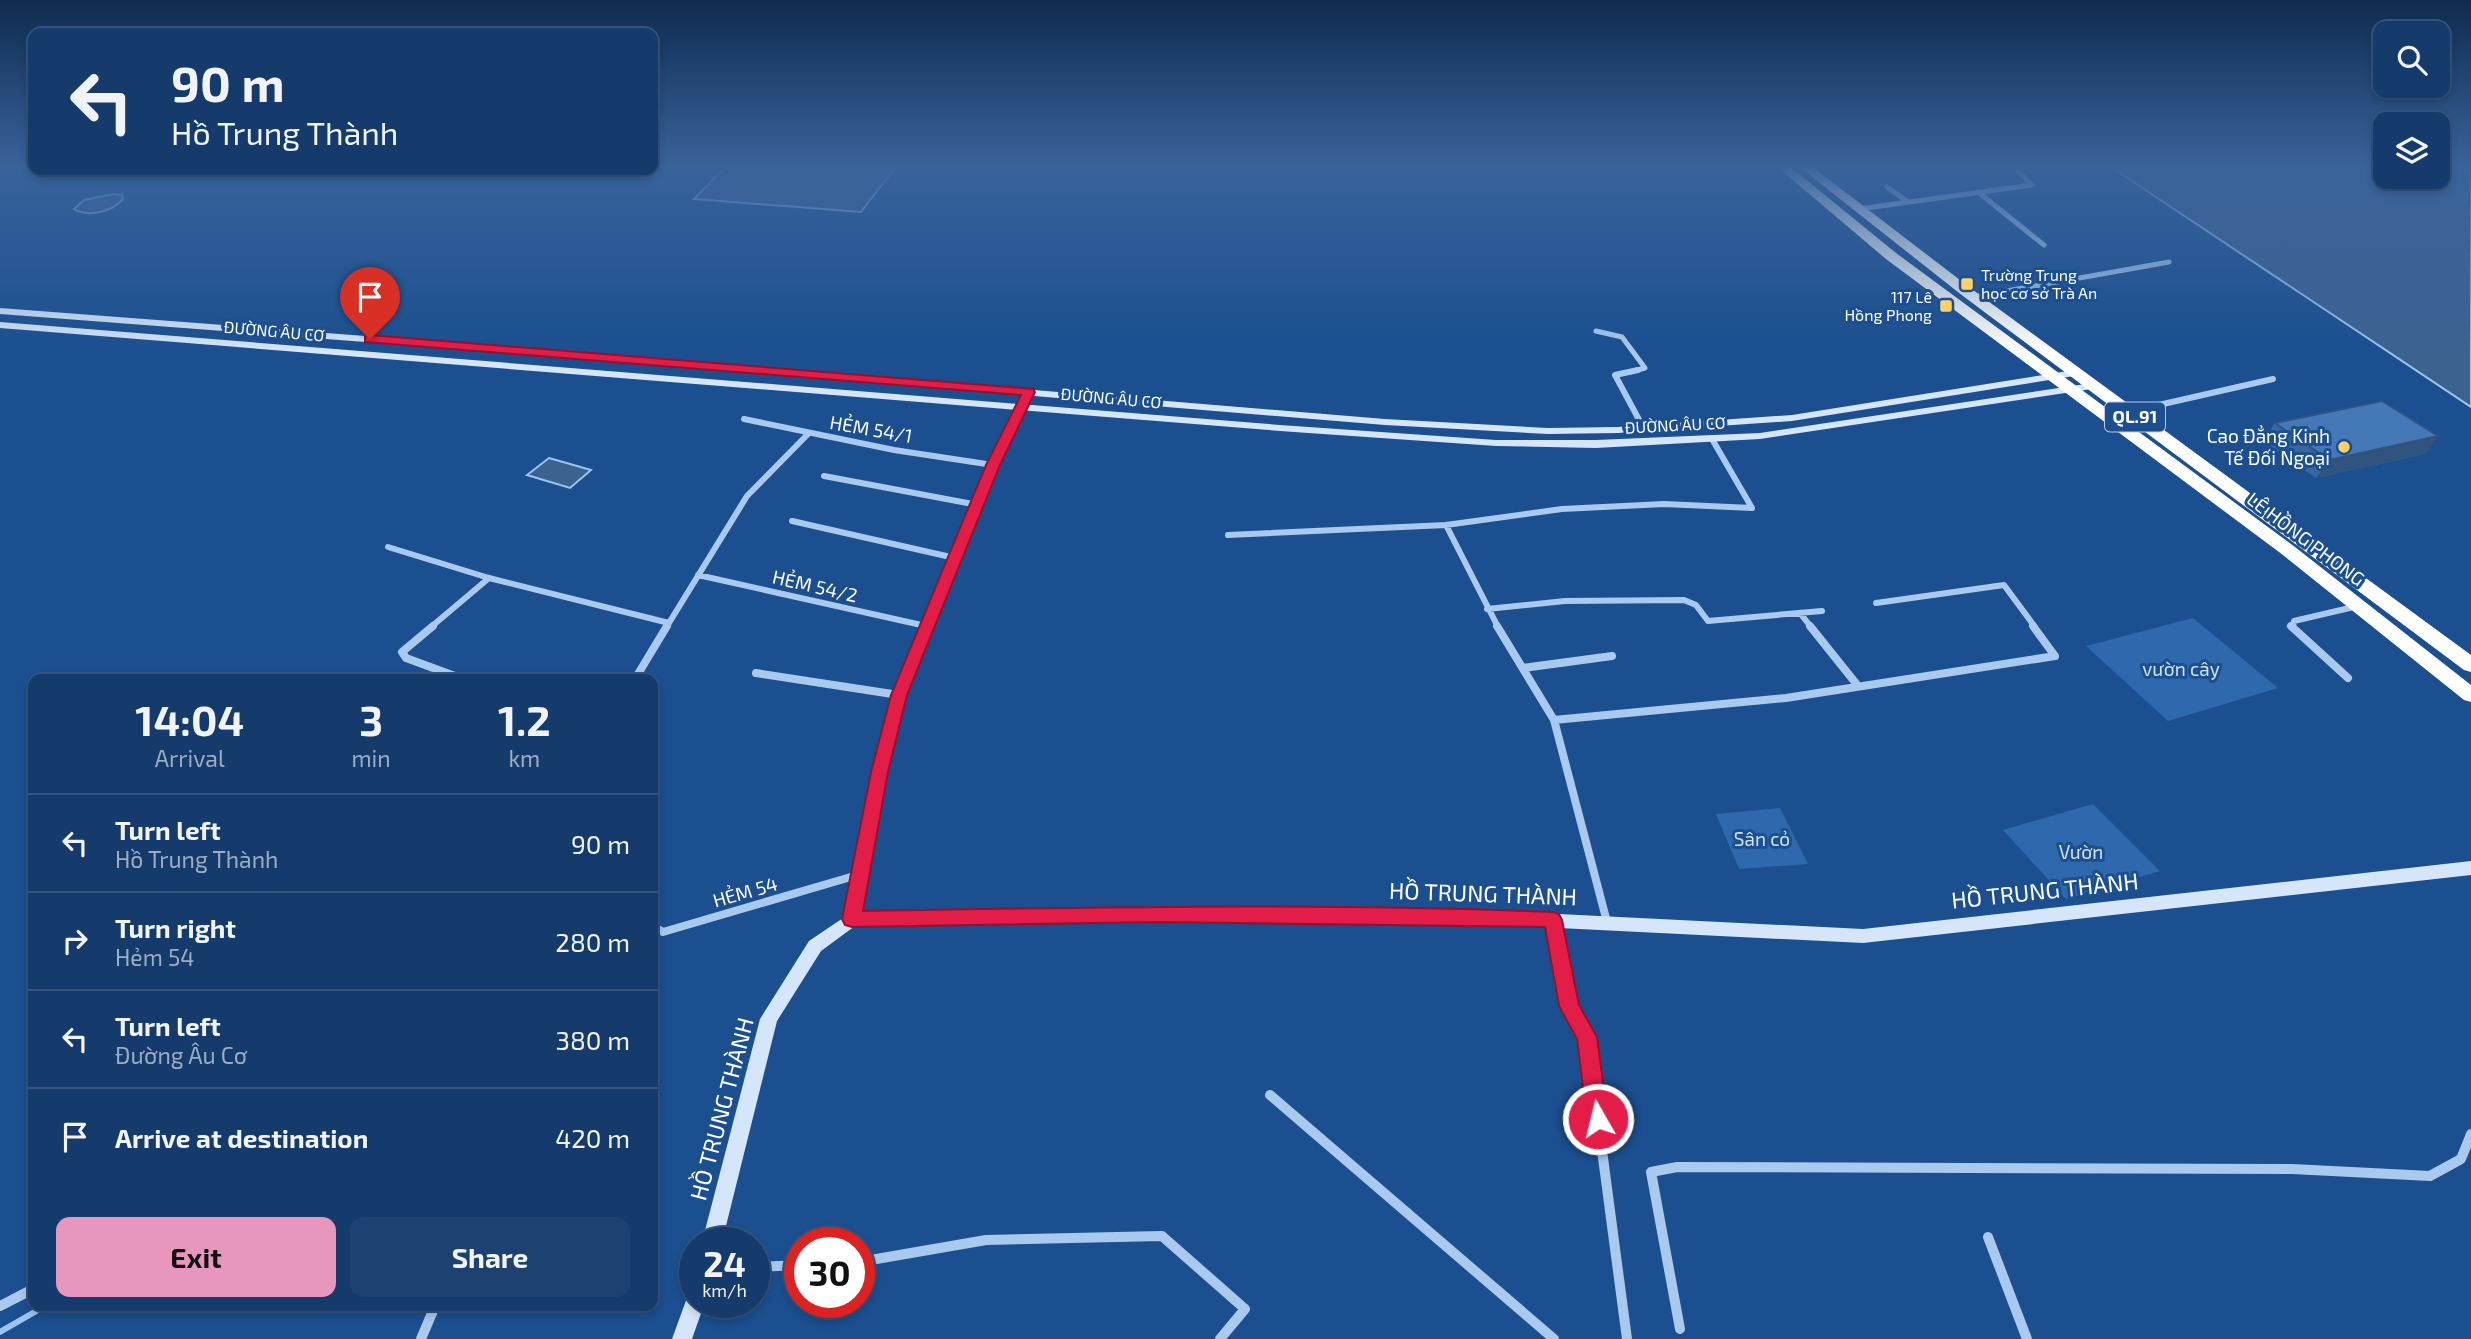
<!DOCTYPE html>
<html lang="en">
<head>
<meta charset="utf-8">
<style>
  body { margin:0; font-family:"Exo 2",sans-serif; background:#1d4271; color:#f1f3f6; height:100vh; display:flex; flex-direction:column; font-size:26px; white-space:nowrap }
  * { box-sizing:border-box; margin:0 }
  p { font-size:23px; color:#9dadc1 }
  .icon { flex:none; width:38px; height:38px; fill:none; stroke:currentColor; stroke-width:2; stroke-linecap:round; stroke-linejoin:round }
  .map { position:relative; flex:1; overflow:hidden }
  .drawer { position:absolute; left:28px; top:674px; width:630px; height:637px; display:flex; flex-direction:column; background:#143b6b; border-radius:14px; box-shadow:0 4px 10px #0003,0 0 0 2px #33557e }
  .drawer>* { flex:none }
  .hud { position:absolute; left:28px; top:28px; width:630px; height:147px; border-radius:14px; box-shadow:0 4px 10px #0003,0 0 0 2px #33557e; background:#143b6b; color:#f1f3f6; overflow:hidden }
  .fabs { position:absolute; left:2373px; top:21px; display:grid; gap:14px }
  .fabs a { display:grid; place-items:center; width:77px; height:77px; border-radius:14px; background:#143b6b; box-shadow:0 4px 10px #0003,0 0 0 2px #33557e; font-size:35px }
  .speed { position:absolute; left:679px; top:1227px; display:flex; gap:14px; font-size:35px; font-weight:700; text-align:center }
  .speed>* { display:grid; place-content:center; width:91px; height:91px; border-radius:50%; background:#143b6b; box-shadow:0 4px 10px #0003,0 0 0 2px #33557e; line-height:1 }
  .speed small { font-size:18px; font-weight:400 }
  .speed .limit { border:10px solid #d22; background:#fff; color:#111 }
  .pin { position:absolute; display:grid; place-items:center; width:60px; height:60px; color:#fff; margin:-72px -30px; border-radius:50% 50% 50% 0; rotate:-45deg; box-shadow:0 0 7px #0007 }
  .pin .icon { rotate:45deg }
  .me { position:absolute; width:77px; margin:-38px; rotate:352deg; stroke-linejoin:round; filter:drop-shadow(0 0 5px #0008) }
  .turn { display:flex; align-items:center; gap:24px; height:147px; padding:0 28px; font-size:32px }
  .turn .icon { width:91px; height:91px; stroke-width:2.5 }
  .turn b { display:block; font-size:49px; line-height:60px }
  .eta { display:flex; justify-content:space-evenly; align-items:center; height:119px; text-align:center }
  .eta b { font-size:42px; font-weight:700; line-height:49px }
  .cta { display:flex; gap:14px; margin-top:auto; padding:14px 28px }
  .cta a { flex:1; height:80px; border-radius:14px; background:#e797bd; color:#111; font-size:28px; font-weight:700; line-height:80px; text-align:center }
  .cta a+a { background:#1d4271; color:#f1f3f6 }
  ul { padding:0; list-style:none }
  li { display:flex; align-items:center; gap:21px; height:98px; padding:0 28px; border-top:2px solid #33557e }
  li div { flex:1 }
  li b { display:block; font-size:26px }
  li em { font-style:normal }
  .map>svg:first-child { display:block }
  .green { fill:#2e69ad }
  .water { fill:#3c6290; stroke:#9cc4f0; stroke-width:2 }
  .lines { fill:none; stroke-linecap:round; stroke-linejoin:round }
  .stream { stroke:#9cc4f0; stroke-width:6 }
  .street-far3 { stroke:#a9c9ee; stroke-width:5 }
  .street-far2 { stroke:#a9c9ee; stroke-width:6 }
  .street-far1 { stroke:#a9c9ee; stroke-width:8 }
  .street { stroke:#a9c9ee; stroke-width:10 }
  .secondary { fill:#d6e6fa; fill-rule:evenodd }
  .highway { fill:#fff; fill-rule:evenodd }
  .wall { fill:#3a679d }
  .shaded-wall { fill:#305480 }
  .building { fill:#4478b7; stroke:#305480; stroke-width:2 }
  .route { fill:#e11d48; stroke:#92132f; stroke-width:2 }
  .poi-dot { fill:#ffd166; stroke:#1b4f8f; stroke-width:2.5 }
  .labels { text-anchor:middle; stroke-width:6; stroke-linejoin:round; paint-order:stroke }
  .far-poi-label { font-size:16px; fill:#fff; stroke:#1b4f8f; text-anchor:start }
  .far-street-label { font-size:16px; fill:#fff; stroke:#1b4f8f }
  .shield { fill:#1b4f8f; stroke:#bbcadd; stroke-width:2 }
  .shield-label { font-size:18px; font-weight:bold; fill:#fff }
  .street-label { font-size:19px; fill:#fff; stroke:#1b4f8f }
  .poi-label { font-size:19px; fill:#fff; stroke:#1b4f8f; text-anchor:end }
  .park-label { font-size:19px; fill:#cfe3fa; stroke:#1b4f8f }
  .near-street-label { font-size:23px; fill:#fff; stroke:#1b4f8f }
</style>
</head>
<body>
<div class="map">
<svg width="2471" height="1339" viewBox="0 0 2471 1339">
  <rect width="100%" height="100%" fill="#1b4f8f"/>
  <!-- green -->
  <path class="green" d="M2193 618 2278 688 2168 721 2086 646Z
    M2093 804 2160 871 2066 899 2003 830Z
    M1780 808 1808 864 1739 869 1716 814Z"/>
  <!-- water -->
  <path class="water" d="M727 165H897L861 212 694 199Z
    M2108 165H2385V177H2438V165H2471V407Z
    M114 194 122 195 123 199C113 211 88 218 74 209L84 200Z
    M549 458 591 470 570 488 527 475Z"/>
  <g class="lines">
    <!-- stream -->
    <path class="stream" d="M0 1332 45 1306"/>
    <!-- street-far3 -->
    <path class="street-far3" d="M1887 187 1908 202
      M1978 192 2044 245
      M1859 209 2032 185 2018 171
      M1973 297 2169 262
      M1596 331 1622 337 1645 368 1630 372"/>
    <!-- street-far2 -->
    <path class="street-far2" d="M1638 370 1615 375 1644 429
      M2128 412 2273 379
      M744 419 894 450 993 465
      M824 476 978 505
      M792 521 955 558
      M1446 525 1498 627
      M1228 535 1446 525 1562 509 1664 504 1752 508 1712 439
      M388 547 489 578 669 623 747 496 809 433
      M698 575 926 626
      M1876 603 2004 585 2035 627
      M1487 609 1565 601 1684 600 1696 605 1708 621 1822 611
      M1800 613 1811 627
      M431 627 489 578
      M666 627 669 623
      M927 627 993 465 1029 392
      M2293 627 2294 621 2358 606"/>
    <!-- street-far1 -->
    <path class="street-far1" d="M433 626 402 652 406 658 463 679
      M1497 626 1554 720 1607 922
      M1810 626 1858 686
      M2291 626 2348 678
      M1523 668 1612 656
      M756 673 899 695
      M635 679 667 626
      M1554 720 1786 698 2055 656 2033 626
      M653 911 656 928 663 932 861 874
      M852 919 880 772 899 695 927 626
      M1553 920 1558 945"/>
    <!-- street -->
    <path class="street" d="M1557 943 1569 1006 1587 1037 1627 1339
      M1270 1095 1554 1339
      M1988 1237 2027 1339
      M859 1262 986 1240 1162 1236 1245 1309 1220 1339
      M754 1267 800 1265
      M0 1306 33 1289
      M1680 1329 1651 1172 1677 1167 2292 1169 2430 1176 2461 1159 2471 1134
      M421 1339 435 1306"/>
    <!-- secondary -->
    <path class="secondary" d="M0 308 537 349 1385 419 1548 428 1618 427 1792 415 2074 370 2079 373 2074 376 1792 421 1618 433 1548 434 1385 425 537 355 0 314Z
      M0 322 1280 425 1496 440H1596L1760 433 2092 383 2098 386 2092 389 1760 439 1596 448 1496 446 1280 431 0 328Z
      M2471 861V875L1863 943 1459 923 1135 921 855 926 821 951 777 1021 722 1242H702L760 1019 809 941 852 912 1135 907 1459 909 1863 929Z
      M695 1292V1302H705L692 1339H672L688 1295Z"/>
    <!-- highway -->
    <path class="highway" d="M1775 165H1788L1896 253 2295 547 2471 685V702L2464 700 2283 555 1886 259Z
      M1797 165H1810L1973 290 2471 655V672L2464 670 1963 296Z"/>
  </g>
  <!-- wall -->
  <path class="wall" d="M2275 423 2438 436 2425 454 2316 478 2263 441Z"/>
  <!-- shaded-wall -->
  <path class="shaded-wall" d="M2438 436 2425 454 2316 478 2329 460Z"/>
  <!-- building -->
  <path class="building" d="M2382 401 2438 436 2329 460 2275 423Z"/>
  <!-- sky -->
  <linearGradient id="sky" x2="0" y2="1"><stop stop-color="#0f2b4f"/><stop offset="0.47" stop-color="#39639b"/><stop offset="1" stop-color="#39639b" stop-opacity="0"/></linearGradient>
  <rect width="2471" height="352" fill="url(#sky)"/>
  <!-- route -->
  <path class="route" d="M370 335 1033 389 1035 392 1000 465 907 695 888 772 863 911C1093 907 1323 903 1553 912L1559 914 1562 920 1579 1005 1597 1037 1608 1119 1605 1127 1598 1129 1590 1127 1587 1119 1577 1039 1559 1006 1545 927 1159 922 852 927 845 925 842 919 871 772 891 695 986 465 1021 395 365 342V336Z"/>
  <!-- markers -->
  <g class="poi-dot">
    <rect x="1960" y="277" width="14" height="14" rx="3.5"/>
    <rect x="1939" y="299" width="14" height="14" rx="3.5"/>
    <circle cx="2344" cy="447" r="7"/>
  </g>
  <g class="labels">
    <!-- far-poi labels -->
    <g class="far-poi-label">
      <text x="1981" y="281">Trường Trung<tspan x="1981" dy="18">học cơ sở Trà An</tspan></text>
      <text x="1932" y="303" text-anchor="end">117 Lê<tspan x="1932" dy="18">Hồng Phong</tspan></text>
    </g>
    <!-- far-street labels -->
    <g class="far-street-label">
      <text transform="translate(274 331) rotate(5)" y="6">ĐƯỜNG ÂU CƠ</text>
      <text transform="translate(1111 398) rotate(5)" y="6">ĐƯỜNG ÂU CƠ</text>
      <text transform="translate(1675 425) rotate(-3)" y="6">ĐƯỜNG ÂU CƠ</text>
    </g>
    <!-- shield labels -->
    <rect class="shield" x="2105" y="402.5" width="60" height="29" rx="5"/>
    <g class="shield-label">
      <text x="2135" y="423">QL.91</text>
    </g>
    <!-- street labels -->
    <g class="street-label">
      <text transform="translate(871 429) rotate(10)" y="7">HẺM 54/1</text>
      <text transform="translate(2306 539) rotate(37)" y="7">LÊ HỒNG PHONG</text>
      <text transform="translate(815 586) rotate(13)" y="7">HẺM 54/2</text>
      <text transform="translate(745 892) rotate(-16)" y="7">HẺM 54</text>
    </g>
    <!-- poi labels -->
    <g class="poi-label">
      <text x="2330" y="443">Cao Đẳng Kinh<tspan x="2330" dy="22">Tế Đối Ngoại</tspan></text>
    </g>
    <!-- park labels -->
    <g class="park-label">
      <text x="2181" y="676">vườn cây</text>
      <text x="1762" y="846">Sân cỏ</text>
      <text x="2081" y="859">Vườn</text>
    </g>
    <!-- near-street labels -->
    <g class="near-street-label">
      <text transform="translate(2045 891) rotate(-6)" y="8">HỒ TRUNG THÀNH</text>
      <text transform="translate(1483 894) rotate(2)" y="8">HỒ TRUNG THÀNH</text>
      <text transform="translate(722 1109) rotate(-75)" y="8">HỒ TRUNG THÀNH</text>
    </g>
  </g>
</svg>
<div class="fabs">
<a><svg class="icon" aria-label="search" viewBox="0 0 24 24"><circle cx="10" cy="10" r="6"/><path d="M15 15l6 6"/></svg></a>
<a><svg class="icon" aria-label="layers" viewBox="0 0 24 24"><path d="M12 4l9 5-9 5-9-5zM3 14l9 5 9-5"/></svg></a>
</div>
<div class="speed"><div>24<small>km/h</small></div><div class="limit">30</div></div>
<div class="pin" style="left:370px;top:339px;background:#d93025"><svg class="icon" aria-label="arrive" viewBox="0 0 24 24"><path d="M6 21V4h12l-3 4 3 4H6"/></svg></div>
<svg class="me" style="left:1598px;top:1119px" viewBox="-20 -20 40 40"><circle r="17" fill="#e11d48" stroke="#fff" stroke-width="3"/><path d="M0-11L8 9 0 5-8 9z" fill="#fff"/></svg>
<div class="hud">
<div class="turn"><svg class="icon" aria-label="left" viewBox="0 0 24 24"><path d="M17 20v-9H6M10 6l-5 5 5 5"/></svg><div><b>90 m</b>Hồ Trung Thành</div></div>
</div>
<section class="drawer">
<div class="eta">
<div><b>14:04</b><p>Arrival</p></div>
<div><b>3</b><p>min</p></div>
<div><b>1.2</b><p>km</p></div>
</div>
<ul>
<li><svg class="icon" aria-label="left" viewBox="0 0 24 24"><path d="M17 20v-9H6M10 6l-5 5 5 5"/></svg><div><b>Turn left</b><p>Hồ Trung Thành</p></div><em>90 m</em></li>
<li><svg class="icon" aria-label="right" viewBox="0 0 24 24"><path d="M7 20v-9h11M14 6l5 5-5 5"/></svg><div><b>Turn right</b><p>Hẻm 54</p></div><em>280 m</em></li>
<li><svg class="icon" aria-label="left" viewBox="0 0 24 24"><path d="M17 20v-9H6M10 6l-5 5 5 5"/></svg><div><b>Turn left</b><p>Đường Âu Cơ</p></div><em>380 m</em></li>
<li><svg class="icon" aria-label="arrive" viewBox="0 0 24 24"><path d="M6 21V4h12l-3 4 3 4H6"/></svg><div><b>Arrive at destination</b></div><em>420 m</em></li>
</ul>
<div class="cta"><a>Exit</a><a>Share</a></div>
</section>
</div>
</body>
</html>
